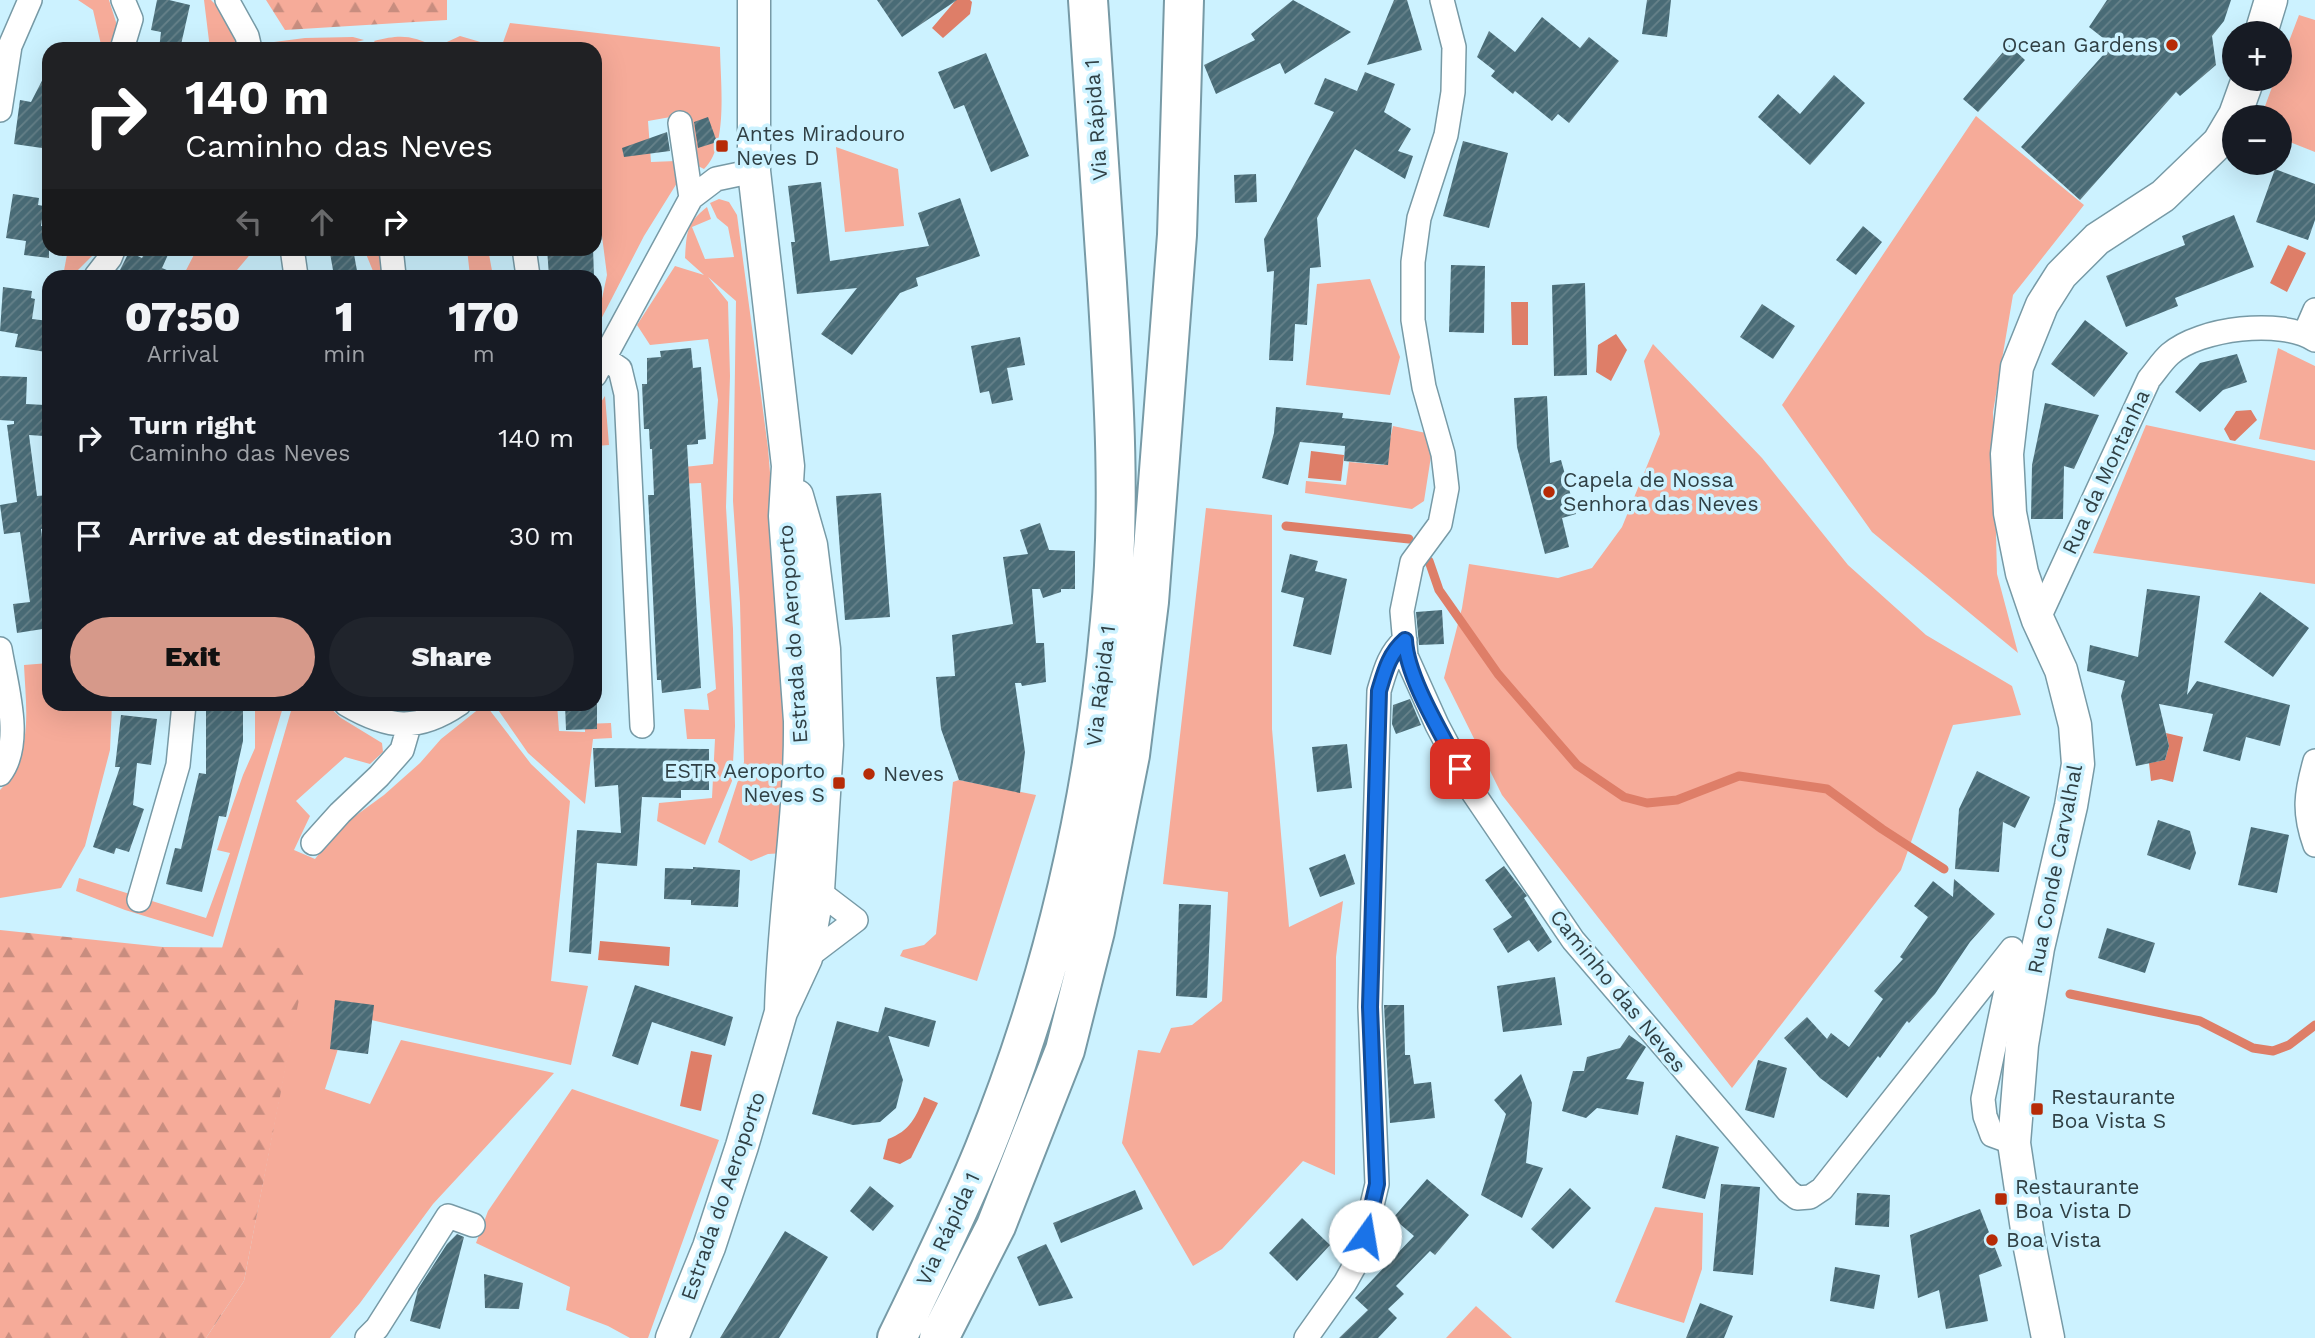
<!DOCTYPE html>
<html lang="en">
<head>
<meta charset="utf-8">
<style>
  body { margin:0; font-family:"Work Sans",sans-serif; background:#20242c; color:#f1f3f6; height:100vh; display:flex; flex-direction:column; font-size:26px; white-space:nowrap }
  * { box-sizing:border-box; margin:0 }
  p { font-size:23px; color:#9ea1a6 }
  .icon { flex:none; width:38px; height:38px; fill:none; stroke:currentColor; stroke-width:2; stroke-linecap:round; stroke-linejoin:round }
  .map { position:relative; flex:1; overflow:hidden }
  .details { position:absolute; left:42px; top:270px; width:560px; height:441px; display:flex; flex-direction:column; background:#171b24; border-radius:21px; box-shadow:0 7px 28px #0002 }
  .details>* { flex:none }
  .top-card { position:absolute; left:42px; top:42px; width:560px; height:214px; border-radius:21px; box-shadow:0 7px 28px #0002; background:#202124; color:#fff; overflow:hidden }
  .buttons { position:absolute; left:2222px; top:21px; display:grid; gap:14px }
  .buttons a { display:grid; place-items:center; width:70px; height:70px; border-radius:50%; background:#171b24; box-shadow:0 7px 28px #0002; font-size:35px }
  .pin { position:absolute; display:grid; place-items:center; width:60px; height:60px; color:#fff; margin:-30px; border-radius:14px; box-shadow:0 4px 10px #0006 }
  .me { position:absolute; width:77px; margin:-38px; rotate:13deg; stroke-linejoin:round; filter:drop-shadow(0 0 5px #0008) }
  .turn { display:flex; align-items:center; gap:24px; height:147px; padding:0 28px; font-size:32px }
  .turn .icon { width:91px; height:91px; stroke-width:2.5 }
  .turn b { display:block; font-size:49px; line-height:60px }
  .lanes { display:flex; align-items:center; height:66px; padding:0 28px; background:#0003; justify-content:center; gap:35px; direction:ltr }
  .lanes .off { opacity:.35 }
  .eta { display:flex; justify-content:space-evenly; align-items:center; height:119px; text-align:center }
  .eta b { font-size:42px; font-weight:800; line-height:49px }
  .action { display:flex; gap:14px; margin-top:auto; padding:14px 28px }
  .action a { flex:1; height:80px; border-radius:42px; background:#d6998a; color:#111; font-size:28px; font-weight:800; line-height:80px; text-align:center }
  .action a+a { background:#20242c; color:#f1f3f6 }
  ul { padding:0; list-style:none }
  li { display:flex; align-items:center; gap:21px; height:98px; padding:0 28px }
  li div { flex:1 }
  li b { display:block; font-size:26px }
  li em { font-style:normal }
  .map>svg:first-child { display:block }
  .grass { fill:#f6ab99 }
  .forest { fill:url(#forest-firs) }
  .water { fill:#de7e68 }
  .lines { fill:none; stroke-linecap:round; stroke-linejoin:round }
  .stream { stroke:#de7e68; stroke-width:9 }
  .building { fill:url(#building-hatch) }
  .street-casing { stroke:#779aa6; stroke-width:26 }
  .secondary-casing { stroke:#779aa6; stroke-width:35 }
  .highway-casing { stroke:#779aa6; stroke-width:42 }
  .street { stroke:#fff; stroke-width:23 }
  .secondary { stroke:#fff; stroke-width:32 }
  .highway { stroke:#fff; stroke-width:38 }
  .route-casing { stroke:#114b97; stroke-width:18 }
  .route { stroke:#1a73e8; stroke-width:12 }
  .poi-dot { fill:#b62b07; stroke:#ccf2ff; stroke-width:2.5 }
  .labels { text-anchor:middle; stroke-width:7; stroke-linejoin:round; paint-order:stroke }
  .poi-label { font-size:21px; fill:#304045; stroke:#ccf2ff; text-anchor:start }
  .street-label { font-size:21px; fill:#304045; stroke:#ccf2ff }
</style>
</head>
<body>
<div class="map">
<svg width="2315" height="1338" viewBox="0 0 2315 1338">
  <defs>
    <pattern id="forest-firs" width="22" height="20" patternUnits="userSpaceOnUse" patternTransform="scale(1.75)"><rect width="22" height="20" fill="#f6ab99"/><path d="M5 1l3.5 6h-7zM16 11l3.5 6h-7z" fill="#c88d7f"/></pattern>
    <pattern id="building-hatch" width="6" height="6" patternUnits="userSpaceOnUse" patternTransform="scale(1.75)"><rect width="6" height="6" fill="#496b76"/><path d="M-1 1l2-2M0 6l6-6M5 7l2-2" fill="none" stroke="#67828a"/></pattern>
  </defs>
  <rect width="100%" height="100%" fill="#ccf2ff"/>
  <!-- grass -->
  <path class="grass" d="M78 0H109L116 22V49H102L93 10Z
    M204 0H211L218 7 237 41 222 46V49H210Z
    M2299 15 2315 20V152L2280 138V117H2261L2275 79H2280V65Z
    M510 23 720 47C720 79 729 146 704 169L694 164 682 115 648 121 651 162 676 161 677 183 644 236 595 331V313L600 308 607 275 595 182V49H380L374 41C400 34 412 35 436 47L460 36 501 48Z
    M353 37 364 40 330 49H275L274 42 305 38Z
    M1976 116 2084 205 2013 295 1993 412 1997 574 2018 653 1872 532 1782 405Z
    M836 147 898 169 904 226 845 232Z
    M719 199 729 202 737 215 768 448 783 632 785 853 768 854 751 861 718 842 744 762 740 603 733 501 736 301 708 277 728 302 730 376 726 507 733 629 735 726 732 781 705 845 657 821 659 803 712 798 715 739H687L684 709 709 710 707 694 716 689 701 483 677 484 674 468 713 464 718 400 708 339 650 345 637 325 675 266 704 275 685 258C687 231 686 224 707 207L711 219 692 227 705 259 734 257 728 227 717 218 710 203Z
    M68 249V248L99 249 78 270 77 276H63Z
    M197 249H253V251L232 276H183Z
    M364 249H388L387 276H375Z
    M467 249H488L493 276H470Z
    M1370 279 1400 357 1390 395 1306 385 1317 284Z
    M1653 344 1762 458 1848 565 1926 635 2012 686 2021 715 1953 725 1901 870 1732 1088 1502 795 1444 678 1462 608 1469 564 1558 578 1592 568 1622 527 1660 434 1644 361Z
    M2278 348 2315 366V450L2259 439Z
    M605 396 609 445 596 446 598 489 595 490V411Z
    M2146 425 2315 461V584L2093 553Z
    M1393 426 1426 433 1432 450 1424 501 1412 509 1305 493 1306 481 1346 485 1349 462 1384 465Z
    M1206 508 1272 515V729L1289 927 1343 901 1336 957 1335 1175 1303 1161 1222 1249 1193 1266 1122 1143 1138 1050 1160 1053 1171 1028 1192 1025 1222 1001 1228 892 1163 884Z
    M49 663V704H112L110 750 85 846 61 888 0 898V790C34 755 26 709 24 665Z
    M255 704H284L213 937 125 910 76 891 79 878 206 918 230 853 217 850 243 775 255 748Z
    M293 704H326L341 718 382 743 383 752 370 764 345 757 296 801 310 816 294 850 315 859 340 827 384 795 420 763 441 739 485 704 531 764 570 801 551 981 588 986 571 1065 349 1015 325 1089 370 1104 401 1040 554 1073 433 1204 360 1303 330 1338H206L244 1281 308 948H222Z
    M494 704H557L559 731 585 732V724L611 723 612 738 593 739 585 804 528 753Z
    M959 780 1036 795 977 981 900 956 903 950 924 945 936 934 953 782Z
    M572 1089 719 1140 648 1338H630L608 1326 566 1310 570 1287 476 1243 488 1211Z
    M1655 1207 1703 1213 1702 1269 1684 1323 1615 1302Z
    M1476 1306 1512 1338H1446Z"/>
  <!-- forest -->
  <path class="forest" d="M266 0H447V20L285 30Z
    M0 930 163 947 309 948 244 1281 206 1338H0Z"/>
  <!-- water -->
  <path class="water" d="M956 0H970L972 2 970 14 943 38 932 28Z
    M2288 245 2306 253 2287 292 2270 283Z
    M1511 302H1528V345H1512Z
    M1616 334 1627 350 1611 381 1596 372 1598 345Z
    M2251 410 2257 420 2235 441 2230 440 2224 429 2236 411Z
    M1311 451 1344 455 1341 481 1308 478Z
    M2166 733 2183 737 2173 782 2161 779 2151 781 2149 763 2165 760 2169 746Z
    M600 941 670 947 669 966 598 960Z
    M691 1051 712 1055 701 1111 680 1106Z
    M924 1097 938 1103 911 1158 900 1164 883 1159 888 1139C910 1131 916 1117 924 1097Z"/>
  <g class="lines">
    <!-- stream -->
    <path class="stream" d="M1286 526 1409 539
      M1429 561 1439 590 1498 674 1577 765 1624 797 1647 803 1677 800 1739 776 1827 789 1882 829 1944 869
      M2070 994 2200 1021 2253 1048 2273 1051 2289 1045 2315 1025"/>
  </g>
  <!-- building -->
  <path class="building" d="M157 0H169L190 5 180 49H159L161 32 151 30Z
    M877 0H957L902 37Z
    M1293 0 1351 32 1285 74 1280 63 1216 94 1204 65 1255 40 1251 34Z
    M1394 0H1407L1422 50 1367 65Z
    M1647 0H1671L1667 37 1642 34Z
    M2107 0H2231L2224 21 2212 36 2216 65 2180 96 2176 92 2080 200 2021 147 2112 45 2089 27Z
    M1542 17 1580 48 1589 37 1619 61 1569 123 1558 114 1552 121 1515 91 1513 94 1491 76 1495 71 1477 57 1489 31 1515 52Z
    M2009 45 2025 60 1978 112 1963 99Z
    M986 53 1029 156 991 172 964 105 954 109 938 72Z
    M49 67V149L14 144 20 100 31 102Z
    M1365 72 1395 84 1384 112 1411 129 1398 151 1413 156 1405 179 1355 149 1317 218 1321 267 1310 268 1307 325 1295 324 1293 361 1269 360 1274 271 1267 272 1264 239 1334 112 1314 104 1325 78 1357 91Z
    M1834 75 1865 103 1810 165 1758 117 1778 94 1800 114Z
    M708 117 717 142 698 148 694 122Z
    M667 132 670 151 624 157 622 148Z
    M1463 141 1508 153 1489 228 1443 216Z
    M2275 169 2315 184V220L2308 240 2256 222Z
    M1256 174 1257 202 1235 203 1234 175Z
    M821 182 830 261 929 246 918 213 960 198 980 256 916 278 918 286 900 293 852 355 821 334 857 288 797 294 791 242H795L788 186Z
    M13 194 39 198 38 205 44 206 41 226 49 227V258L24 255 26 241 6 238Z
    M2234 215 2254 267 2175 298 2178 306 2126 327 2106 276 2185 245 2182 236Z
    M1863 226 1882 242 1856 275 1836 260Z
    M147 248H171L162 268 181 276H117L129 252 142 258Z
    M547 248H593L594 276H549Z
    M353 249 358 276H334L330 253Z
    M1451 265 1485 266 1484 333 1449 332Z
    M1585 283 1587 375 1554 376 1552 285Z
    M3 287 32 291 31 298 35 299 32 319 49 321 46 352 15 347 18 334 0 331Z
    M1762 304 1795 326 1773 359 1740 337Z
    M2085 320 2128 353 2094 397 2051 364Z
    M1020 337 1025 365 1007 368 1013 400 992 404 989 391 980 393 971 346Z
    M691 348 693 368 701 367 706 439 698 440V444L687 445 701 688 662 693 661 680H657L648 495H654L652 449H650L649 429H644L642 384H647V358L661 357 660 351Z
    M2237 354 2247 382 2223 390 2200 412 2175 392 2200 363Z
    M0 376 27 377 26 404 45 405 44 436 29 435 37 496 49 495V528L41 529 49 590V628L17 633 13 604 30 602 20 532 4 534 0 505 17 502 7 425 14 424V421L0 420Z
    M1547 396 1550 463 1561 460 1576 514 1562 518 1569 547 1545 554 1517 447 1514 398Z
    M2045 403 2099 415 2074 469 2064 466 2063 519H2031L2032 465Z
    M1276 407 1343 413 1342 418 1392 423 1388 465 1344 461 1345 446 1300 442 1288 485 1262 478 1274 433Z
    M881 493 890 617 845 620 836 496Z
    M1040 523 1049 550 1075 551V589H1061V592L1043 598 1040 589H1032L1036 643H1044L1046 682 1022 686 1021 683H1015L1025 752 1020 793 959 780 941 729 936 677 955 676 952 635 1013 624 1003 557 1028 554 1020 530Z
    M1290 554 1318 561 1315 571 1347 579 1331 655 1293 646 1304 598 1281 592Z
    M2147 589 2200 596 2187 695 2197 681 2290 705 2280 746 2246 737 2240 761 2203 751 2213 714 2159 704 2169 746 2165 760 2136 766 2121 696 2125 681 2087 671 2090 645 2138 657Z
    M2260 592 2309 628 2273 677 2224 642Z
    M1442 610 1444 644 1419 645 1416 612Z
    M1410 699 1421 725 1396 734 1392 724 1393 705Z
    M206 704H243V741L226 817 219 816 202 892 166 884 175 848 181 849 199 773 206 774Z
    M565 704H597V729L566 730Z
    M121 715 157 719 151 765 137 763 133 805 144 809 129 852 116 848 114 854 93 847 120 767H115Z
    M1347 744 1352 788 1317 792 1312 747Z
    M593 748 709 749V790H681V798L642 797 637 866 597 863 591 954 569 952 577 830 621 833 618 785 595 787Z
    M1977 771 2030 797 2015 828 2003 822 1999 872 1955 869 1959 809Z
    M2158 820 2190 831 2196 853 2190 870 2147 855Z
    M2251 827 2289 835 2277 893 2238 885Z
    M1345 854 1355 884 1320 897 1309 868Z
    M1504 866 1527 896 1524 898 1552 942 1538 952 1529 940 1508 953 1493 929 1512 917 1485 880Z
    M693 867 740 870 738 907 691 905V900L664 899 665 868 693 869Z
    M1954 879 1995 914 1970 942 1935 994 1909 1023 1907 1021 1880 1058 1878 1056 1847 1098 1820 1078 1784 1038 1807 1017 1827 1039 1831 1033 1849 1047 1883 999 1874 991 1903 959 1900 957 1928 917 1914 906 1933 881 1953 897Z
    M1179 904 1211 905 1207 998 1176 996Z
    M2107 928 2155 943 2145 973 2098 958Z
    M1555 977 1562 1025 1503 1032 1497 986Z
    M635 985 733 1017 725 1046 652 1022 638 1065 612 1056Z
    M335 1000 374 1005 368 1054 330 1049Z
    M1384 1005H1404L1405 1055H1410L1414 1084 1431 1082 1435 1118 1390 1123Z
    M885 1007 936 1021 929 1047 878 1033Z
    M837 1021 888 1035 903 1080 896 1108 880 1122 853 1125 812 1114Z
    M1629 1035 1646 1047 1626 1079 1644 1082 1638 1115 1597 1108 1586 1118 1562 1111 1573 1071H1584L1587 1057 1620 1048Z
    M1758 1060 1787 1068 1774 1118 1745 1110Z
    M1521 1074 1532 1103 1526 1163 1543 1168 1522 1218 1481 1195 1506 1114 1494 1100Z
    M1676 1135 1719 1147 1705 1199 1662 1188Z
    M1427 1179 1469 1215 1435 1255 1430 1251 1396 1286 1404 1294 1388 1309 1397 1318 1378 1338H1339L1368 1310 1355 1298 1414 1236 1393 1218Z
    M1721 1184 1760 1187 1753 1275 1713 1271Z
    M870 1186 894 1206 873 1231 850 1211Z
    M1570 1188 1591 1208 1553 1249 1531 1229Z
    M1135 1190 1143 1209 1061 1243 1053 1223Z
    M1857 1193 1890 1195 1889 1227 1855 1225Z
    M1980 1209 2002 1266 1979 1275 1988 1321 1946 1329 1939 1290 1918 1298 1910 1235Z
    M1302 1218 1330 1245 1297 1281 1269 1253Z
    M785 1231 828 1257 779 1338H720Z
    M457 1234 464 1237 440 1329 410 1321 418 1289 447 1244Z
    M1046 1244 1073 1298 1039 1306 1017 1257Z
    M1835 1267 1880 1275 1874 1309 1830 1301Z
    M484 1274 523 1283 519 1309 485 1308Z
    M1700 1303 1733 1316 1724 1338H1686Z"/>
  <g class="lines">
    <defs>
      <path id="street" d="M227 0 247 36 250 49
        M1442 0 1454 47 1453 92 1446 135 1419 218 1413 262V320L1424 387 1443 454 1447 488 1440 524 1412 562 1402 611 1406 656 1437 725 1472 791 1573 940 1788 1191 1797 1198 1810 1197 1822 1189 2012 949
        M122 49 131 19 123 0
        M0 110 10 46 30 0
        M680 123 691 198
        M292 248 296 276
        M391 248 394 276
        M524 248 528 276
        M96 276 110 258 114 248
        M2305 333 2315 310
        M604 358 620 369 626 394 642 726
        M595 375 691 198 716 179 754 171
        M2038 620 2149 379C2156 371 2162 361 2170 354 2200 328 2281 318 2315 340
        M0 649C6 685 24 743 0 774
        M346 704C388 729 418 732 459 704
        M2315 761C2306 793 2303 812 2315 845
        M313 843 340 813 379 776 402 750 409 726
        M139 900 178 765 184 704
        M2012 949 2008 981 1983 1099 1985 1116 1992 1135 2014 1143
        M806 958 856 920 818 891
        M367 1338 377 1328 448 1216 473 1225
        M1306 1338 1345 1283 1360 1256 1377 1184 1370 1007 1379 691C1385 671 1389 654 1405 640"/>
      <path id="secondary" d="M754 0V171L788 466 785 516 800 721C801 819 783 915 781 1012
        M2261 33 2271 0
        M672 1338 709 1247 742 1146 781 1012 806 958 818 891 827 745 824 649 811 545 797 496
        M2048 1338 2029 1243 2014 1143 2022 1045 2038 948 2071 806 2078 764 2075 725 2061 670 2038 620 2022 573 2010 513 2007 454 2017 367 2042 305 2061 275 2097 239 2163 196 2219 142 2235 115 2248 79"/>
      <path id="highway" d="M897 1338C927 1276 958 1214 984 1150 1052 982 1094 801 1110 621 1121 509 1114 395 1107 283 1101 188 1094 94 1088 0
        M939 1338 996 1226 1065 1050 1095 931 1130 755 1149 602 1177 235 1184 0"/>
    </defs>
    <!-- street casing -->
    <use href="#street" class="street-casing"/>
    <!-- secondary casing -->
    <use href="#secondary" class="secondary-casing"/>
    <!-- highway casing -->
    <use href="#highway" class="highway-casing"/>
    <!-- street -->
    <use href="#street" class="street"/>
    <!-- secondary -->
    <use href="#secondary" class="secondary"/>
    <!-- highway -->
    <use href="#highway" class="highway"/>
  </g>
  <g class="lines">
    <defs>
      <path id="route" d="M1365 1236 1377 1184 1370 1007 1379 691C1385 671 1389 654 1405 640 1407 678 1442 734 1460 769"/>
    </defs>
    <!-- route casing -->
    <use href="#route" class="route-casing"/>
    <!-- route -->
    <use href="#route" class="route"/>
  </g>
  <!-- markers -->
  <g class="poi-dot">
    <circle cx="2172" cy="45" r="7"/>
    <rect x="715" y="139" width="14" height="14" rx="3.5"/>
    <circle cx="1549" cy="492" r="7"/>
    <circle cx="869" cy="774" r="7"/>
    <rect x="832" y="776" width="14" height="14" rx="3.5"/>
    <rect x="2030" y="1102" width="14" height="14" rx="3.5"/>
    <rect x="1994" y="1192" width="14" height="14" rx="3.5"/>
    <circle cx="1992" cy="1240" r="7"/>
  </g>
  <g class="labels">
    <!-- poi labels -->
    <g class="poi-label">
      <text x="2158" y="52" text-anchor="end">Ocean Gardens</text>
      <text x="736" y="141">Antes Miradouro<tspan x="736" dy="24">Neves D</tspan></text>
      <text x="1563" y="487">Capela de Nossa<tspan x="1563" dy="24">Senhora das Neves</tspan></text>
      <text x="825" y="778" text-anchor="end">ESTR Aeroporto<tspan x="825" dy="24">Neves S</tspan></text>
      <text x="883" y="781">Neves</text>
      <text x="2051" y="1104">Restaurante<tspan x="2051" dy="24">Boa Vista S</tspan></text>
      <text x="2015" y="1194">Restaurante<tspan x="2015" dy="24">Boa Vista D</tspan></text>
      <text x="2006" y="1247">Boa Vista</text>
    </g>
    <!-- street labels -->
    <g class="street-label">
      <text transform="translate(1096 120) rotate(-94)" y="7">Via Rápida 1</text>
      <text transform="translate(2106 472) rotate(-65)" y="7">Rua da Montanha</text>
      <text transform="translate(793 634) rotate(-94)" y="7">Estrada do Aeroporto</text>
      <text transform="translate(1101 686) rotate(-83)" y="7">Via Rápida 1</text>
      <text transform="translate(2055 869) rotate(-79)" y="7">Rua Conde Carvalhal</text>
      <text transform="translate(1618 991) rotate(51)" y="7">Caminho das Neves</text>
      <text transform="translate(723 1196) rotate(-71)" y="7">Estrada do Aeroporto</text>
      <text transform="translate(948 1229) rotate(-65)" y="7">Via Rápida 1</text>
    </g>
  </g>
</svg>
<div class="buttons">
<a>+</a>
<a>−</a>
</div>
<div class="pin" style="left:1460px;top:769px;background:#d93025"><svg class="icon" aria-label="arrive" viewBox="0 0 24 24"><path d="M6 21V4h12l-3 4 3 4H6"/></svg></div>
<svg class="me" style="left:1365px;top:1236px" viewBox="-20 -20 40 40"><circle r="19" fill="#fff"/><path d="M0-13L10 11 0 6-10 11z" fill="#1a73e8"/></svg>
<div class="top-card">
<div class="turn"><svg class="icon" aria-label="right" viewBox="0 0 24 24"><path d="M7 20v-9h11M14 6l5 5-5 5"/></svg><div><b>140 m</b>Caminho das Neves</div></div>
<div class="lanes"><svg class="icon off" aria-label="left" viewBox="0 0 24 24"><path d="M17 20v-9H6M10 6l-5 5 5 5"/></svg><svg class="icon off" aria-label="ahead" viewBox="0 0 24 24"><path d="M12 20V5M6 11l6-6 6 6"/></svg><svg class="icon" aria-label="right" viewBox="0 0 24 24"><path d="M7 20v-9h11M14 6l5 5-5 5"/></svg></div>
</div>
<section class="details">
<div class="eta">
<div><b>07:50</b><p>Arrival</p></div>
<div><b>1</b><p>min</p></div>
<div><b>170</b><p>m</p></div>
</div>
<ul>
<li><svg class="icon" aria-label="right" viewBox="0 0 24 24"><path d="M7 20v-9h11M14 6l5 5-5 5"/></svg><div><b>Turn right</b><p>Caminho das Neves</p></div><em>140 m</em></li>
<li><svg class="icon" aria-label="arrive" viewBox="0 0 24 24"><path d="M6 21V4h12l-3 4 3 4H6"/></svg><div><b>Arrive at destination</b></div><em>30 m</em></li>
</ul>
<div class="action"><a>Exit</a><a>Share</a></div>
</section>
</div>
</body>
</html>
